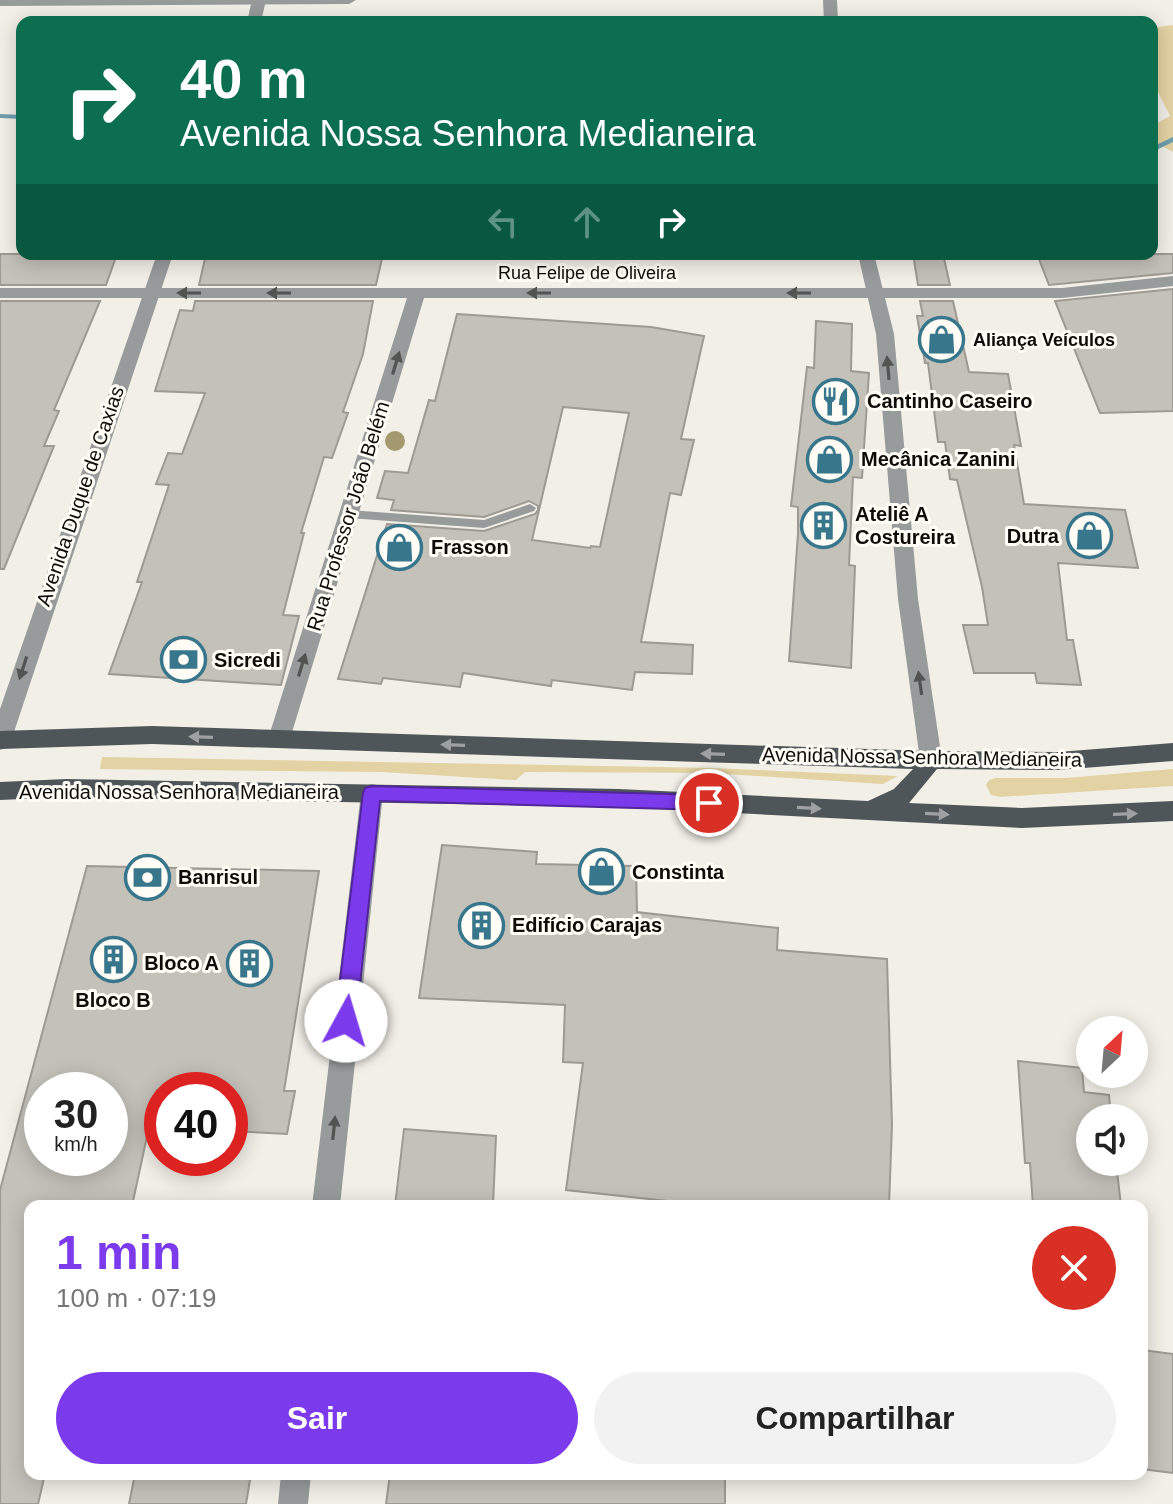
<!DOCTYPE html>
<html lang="pt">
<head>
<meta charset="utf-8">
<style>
  body { margin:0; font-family:Arial,sans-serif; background:#f2f2f2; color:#222; height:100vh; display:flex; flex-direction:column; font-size:30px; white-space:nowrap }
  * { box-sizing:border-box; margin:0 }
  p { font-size:26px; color:#767676 }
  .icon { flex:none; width:44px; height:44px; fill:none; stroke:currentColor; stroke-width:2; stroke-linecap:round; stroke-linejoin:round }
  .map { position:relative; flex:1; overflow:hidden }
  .side { position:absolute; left:24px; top:1200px; width:1124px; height:280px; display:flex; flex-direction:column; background:#fff; border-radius:16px; box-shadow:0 4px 20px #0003 }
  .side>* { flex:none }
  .hud { position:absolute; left:16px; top:16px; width:1142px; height:244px; border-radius:16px; box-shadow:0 4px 20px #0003; background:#0b6e4f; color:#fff; overflow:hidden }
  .needle { width:52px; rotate:26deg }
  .fabs { position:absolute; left:1076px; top:1016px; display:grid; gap:16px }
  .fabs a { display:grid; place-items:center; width:72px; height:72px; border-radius:50%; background:#fff; box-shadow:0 4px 20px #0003; font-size:40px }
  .speed { position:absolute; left:24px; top:1072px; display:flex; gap:16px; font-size:40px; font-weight:700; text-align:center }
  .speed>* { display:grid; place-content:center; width:104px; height:104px; border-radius:50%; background:#fff; box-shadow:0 4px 20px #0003; line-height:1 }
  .speed small { font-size:20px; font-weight:400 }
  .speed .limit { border:12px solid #d22; background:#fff; color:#111 }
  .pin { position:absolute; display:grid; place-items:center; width:68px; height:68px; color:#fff; margin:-34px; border:4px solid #fff; border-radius:50%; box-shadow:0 2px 8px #0007 }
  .me { position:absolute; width:88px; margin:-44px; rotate:6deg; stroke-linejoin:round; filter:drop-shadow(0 0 6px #0008) }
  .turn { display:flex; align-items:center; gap:28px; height:168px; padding:0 32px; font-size:36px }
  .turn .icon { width:104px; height:104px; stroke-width:2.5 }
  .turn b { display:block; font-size:56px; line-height:68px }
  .lanes { display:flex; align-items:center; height:76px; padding:0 32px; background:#0003; justify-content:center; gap:40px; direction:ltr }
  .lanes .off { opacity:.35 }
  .round { display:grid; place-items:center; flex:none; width:84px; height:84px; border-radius:42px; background:#f2f2f2 }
  .overview { display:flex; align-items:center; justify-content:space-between; height:136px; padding:0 32px }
  h1 { font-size:48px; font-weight:700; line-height:60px; color:#7c3aed }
  .primary-button { display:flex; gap:16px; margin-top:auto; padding:16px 32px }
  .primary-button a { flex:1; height:92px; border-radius:48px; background:#7c3aed; color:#fff; font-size:32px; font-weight:700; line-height:92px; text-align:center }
  .primary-button a+a { background:#f2f2f2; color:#222 }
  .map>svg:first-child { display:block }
  .green { fill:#e3d2a3 }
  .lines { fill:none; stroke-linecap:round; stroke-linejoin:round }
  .stream { fill:#6e9eaf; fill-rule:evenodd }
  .building { fill:#c4c1b9; stroke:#9d9a93; stroke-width:2; fill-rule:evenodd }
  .service { fill:#979b9c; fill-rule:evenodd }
  .minor { fill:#979b9c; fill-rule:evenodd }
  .tertiary { fill:#979b9c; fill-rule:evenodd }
  .primary { fill:#4f5659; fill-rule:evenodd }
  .tree { fill:#a5996f }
  .oneway { fill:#525452 }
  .oneway2 { fill:#9ea1a0 }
  .route { fill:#7c3aed; stroke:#51269a; stroke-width:2 }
  .labels { text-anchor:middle; stroke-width:6; stroke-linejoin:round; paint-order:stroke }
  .far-street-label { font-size:18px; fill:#0d0c09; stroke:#fffdf6 }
  .far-poi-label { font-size:18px; font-weight:bold; fill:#0d0c09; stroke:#fffdf6; text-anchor:start }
  .poi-label { font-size:20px; font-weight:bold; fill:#0d0c09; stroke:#fffdf6; text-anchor:start }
  .street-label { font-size:20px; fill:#0d0c09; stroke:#fffdf6 }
</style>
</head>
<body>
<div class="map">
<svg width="1173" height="1504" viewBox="0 0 1173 1504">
  <rect width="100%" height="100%" fill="#f2efe7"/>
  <!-- green -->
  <path class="green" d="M1173 25V152L1152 141V126L1170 116 1152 80V28Z
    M102 757 711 768 898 776 883 784 711 773 525 772 516 780 382 772 100 769Z
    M1173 769V786L1000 797 991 795 986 785 989 780 996 778H1066Z"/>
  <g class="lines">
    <!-- stream -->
    <path class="stream" d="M0 114 22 115V119L0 118Z
      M1173 137V142L1152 152V147Z"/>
  </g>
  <!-- building -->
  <path class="building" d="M0 254H117L106 285H0Z
    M206 254H383L376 285H199Z
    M913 254H943L950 285H918Z
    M1037 254H1173V273L1049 285Z
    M1173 289V411L1100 413 1055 301Z
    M0 301H100L54 410 59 411 44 446H54L4 569H0Z
    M195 301H373L363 354 343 412 348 413 332 458 324 457 301 533H304L283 615 299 616 281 685 109 674 142 582H137L169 485 156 484 168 453 182 454 205 393 155 391 180 310 193 311Z
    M920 301H953L969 372 1008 374 1021 446 1014 445 1024 504 1125 510 1138 568 1058 563 1067 640H1073L1081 685 1037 683 1035 673H974L963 625H988L982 587 957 480 950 479 945 442H938L928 363H925L917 316H923Z
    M457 314 651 327 704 336 681 439 694 440 681 495 670 493 641 642 693 645 692 674 635 672 632 690 552 680 551 686 463 673 460 687 383 678 381 684 338 679 387 524 484 531 535 514 538 510V506L529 501 484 517 391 510 394 500 377 498 385 471 408 473 429 400 435 401ZM563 407 629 413 600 547 591 546 590 548 532 540Z
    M816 321 852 324 851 371 869 373 862 478 853 477 849 565 855 566 851 668 789 661 798 533V507L791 506 807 367 814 368Z
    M442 845 537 852 536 864 636 866 637 912 778 928 777 950 887 959 892 1125 889 1206H714L566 1190 583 1063 563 1062 565 1005 419 998Z
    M87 866 319 871 284 1091H295L287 1134 230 1131V1090H157L132 1206H30V1474H45L38 1504H0V1190ZM42 1090H110V1158H42Z
    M1018 1061 1082 1068 1084 1092 1109 1095 1111 1118H1090V1162H1116L1121 1206H1033L1030 1163H1025Z
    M404 1129 496 1136 493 1206H395Z
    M1142 1350 1173 1354V1473L1142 1469Z
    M135 1474H251L246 1504H129Z
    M390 1474H725V1504H386Z"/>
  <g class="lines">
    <!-- service -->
    <path class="service" d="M530 504 536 508 534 511 484 528 349 518 343 514 349 510 484 520Z"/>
    <!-- minor -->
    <path class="minor" d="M0 0H356L349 4 0 6Z
      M1173 276V286L1062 298H424L290 739 287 745 279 748 271 745 268 739 407 298H0V288H1062Z"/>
    <!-- tertiary -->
    <path class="tertiary" d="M252 0H266L261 22H247Z
      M823 0H837L838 22H824Z
      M157 254H173L11 741 8 747 0 750V709Z
      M858 254H874L894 334 918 599 942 760 939 766 931 769 923 766 920 760 898 599 876 334Z
      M372 784 380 786 383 793 340 1206H312L361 793 364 786Z
      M281 1474H311L308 1504H278Z"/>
    <!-- primary -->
    <path class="primary" d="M152 726 931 751 1058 752 1173 743V761L1058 770 937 769 909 803 1022 808 1173 801V821L1022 828 619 807 66 797 0 800V782L66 779 619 789 868 801 894 789 913 769 152 744 0 749V731Z"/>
  </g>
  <!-- trees -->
  <circle class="tree" cx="395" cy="441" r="10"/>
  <!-- one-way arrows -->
  <defs><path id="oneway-solid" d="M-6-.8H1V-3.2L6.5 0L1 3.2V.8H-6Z" transform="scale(2)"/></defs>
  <g class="oneway">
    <use href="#oneway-solid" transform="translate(189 293) rotate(-180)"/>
    <use href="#oneway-solid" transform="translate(279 293) rotate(180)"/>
    <use href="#oneway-solid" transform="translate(539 293) rotate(-180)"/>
    <use href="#oneway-solid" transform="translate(799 293) rotate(-180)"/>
    <use href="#oneway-solid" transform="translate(396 363) rotate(-73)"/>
    <use href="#oneway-solid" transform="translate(888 368) rotate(-95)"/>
    <use href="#oneway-solid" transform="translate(302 665) rotate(-73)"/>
    <use href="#oneway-solid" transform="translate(23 668) rotate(108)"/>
    <use href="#oneway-solid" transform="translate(920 683) rotate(-98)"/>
    <use href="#oneway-solid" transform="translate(334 1128) rotate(-84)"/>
  </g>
  <g class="oneway2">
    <use href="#oneway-solid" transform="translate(201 737) rotate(-178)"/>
    <use href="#oneway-solid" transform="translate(453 745) rotate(-178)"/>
    <use href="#oneway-solid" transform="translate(713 754) rotate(-178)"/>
    <use href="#oneway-solid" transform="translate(809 808) rotate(3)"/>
    <use href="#oneway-solid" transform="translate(937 814) rotate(3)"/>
    <use href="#oneway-solid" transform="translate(1125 814) rotate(-2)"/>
  </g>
  <!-- route -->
  <path class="route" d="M372 786 709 795 716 797 719 803 716 808 709 810 380 801 356 1021 353 1028 346 1031 338 1028 335 1021 363 793 365 788Z"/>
  <!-- icons -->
  <defs>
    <symbol id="shop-ring" viewBox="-11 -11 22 22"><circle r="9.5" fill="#fffdf6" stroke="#38768c" stroke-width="1.5"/><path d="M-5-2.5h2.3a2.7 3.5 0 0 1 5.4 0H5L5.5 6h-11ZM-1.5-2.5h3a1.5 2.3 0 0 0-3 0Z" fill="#38768c"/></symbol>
    <symbol id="restaurant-ring" viewBox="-11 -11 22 22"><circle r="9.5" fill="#fffdf6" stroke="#38768c" stroke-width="1.5"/><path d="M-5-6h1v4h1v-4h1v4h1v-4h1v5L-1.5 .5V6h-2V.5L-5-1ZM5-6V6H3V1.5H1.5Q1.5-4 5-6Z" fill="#38768c"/></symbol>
    <symbol id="building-ring" viewBox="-11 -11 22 22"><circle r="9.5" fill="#fffdf6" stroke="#38768c" stroke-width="1.5"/><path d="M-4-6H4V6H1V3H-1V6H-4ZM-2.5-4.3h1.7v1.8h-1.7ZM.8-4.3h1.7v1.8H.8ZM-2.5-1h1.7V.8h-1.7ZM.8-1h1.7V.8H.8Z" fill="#38768c"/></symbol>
    <symbol id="bank-ring" viewBox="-11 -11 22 22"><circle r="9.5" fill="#fffdf6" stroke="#38768c" stroke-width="1.5"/><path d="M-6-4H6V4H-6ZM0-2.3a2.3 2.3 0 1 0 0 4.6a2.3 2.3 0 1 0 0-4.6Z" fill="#38768c"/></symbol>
  </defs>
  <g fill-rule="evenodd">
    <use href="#shop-ring" x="916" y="314" width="51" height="51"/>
    <use href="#restaurant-ring" x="810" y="376" width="51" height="51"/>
    <use href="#shop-ring" x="804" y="434" width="51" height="51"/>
    <use href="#building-ring" x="798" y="500" width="51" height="51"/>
    <use href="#shop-ring" x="1064" y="510" width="51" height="51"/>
    <use href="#shop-ring" x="374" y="522" width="51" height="51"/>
    <use href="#bank-ring" x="158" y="634" width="51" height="51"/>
    <use href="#shop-ring" x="576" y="846" width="51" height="51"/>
    <use href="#bank-ring" x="122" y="852" width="51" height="51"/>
    <use href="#building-ring" x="456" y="900" width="51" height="51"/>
    <use href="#building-ring" x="88" y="934" width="51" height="51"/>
    <use href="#building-ring" x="224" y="938" width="51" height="51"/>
  </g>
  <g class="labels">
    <!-- far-street labels -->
    <g class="far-street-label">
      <text x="587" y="279">Rua Felipe de Oliveira</text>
    </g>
    <!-- far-poi labels -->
    <g class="far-poi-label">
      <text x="973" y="346">Aliança Veículos</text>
    </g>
    <!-- poi labels -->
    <g class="poi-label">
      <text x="867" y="408">Cantinho Caseiro</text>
      <text x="861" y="466">Mecânica Zanini</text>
      <text x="855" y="521">Ateliê A<tspan x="855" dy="23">Costureira</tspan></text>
      <text x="1059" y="543" text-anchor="end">Dutra</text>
      <text x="431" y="554">Frasson</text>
      <text x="214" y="667">Sicredi</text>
      <text x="632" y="879">Constinta</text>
      <text x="178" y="884">Banrisul</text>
      <text x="512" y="932">Edifício Carajas</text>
      <text x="219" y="970" text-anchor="end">Bloco A</text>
      <text x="113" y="1007" text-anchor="middle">Bloco B</text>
    </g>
    <!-- street labels -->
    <g class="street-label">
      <text transform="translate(80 496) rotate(-71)" y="7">Avenida Duque de Caxias</text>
      <text transform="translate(348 516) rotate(-73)" y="7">Rua Professor João Belém</text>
      <text transform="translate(922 757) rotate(1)" y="7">Avenida Nossa Senhora Medianeira</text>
      <text x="179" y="799">Avenida Nossa Senhora Medianeira</text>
    </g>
  </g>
</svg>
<div class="fabs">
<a><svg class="needle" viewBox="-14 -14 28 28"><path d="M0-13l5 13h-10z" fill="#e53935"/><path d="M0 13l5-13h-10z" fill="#767676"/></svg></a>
<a><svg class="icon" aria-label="sound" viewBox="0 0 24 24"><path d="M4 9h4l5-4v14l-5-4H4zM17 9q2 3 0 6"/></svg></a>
</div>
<div class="speed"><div>30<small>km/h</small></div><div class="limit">40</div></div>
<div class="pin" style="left:709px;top:803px;background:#d93025"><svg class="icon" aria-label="arrive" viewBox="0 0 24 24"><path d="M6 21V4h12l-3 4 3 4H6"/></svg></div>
<svg class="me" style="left:346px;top:1021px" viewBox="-20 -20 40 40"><circle r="19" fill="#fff"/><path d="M0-13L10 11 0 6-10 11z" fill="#7c3aed"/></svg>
<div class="hud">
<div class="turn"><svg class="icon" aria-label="right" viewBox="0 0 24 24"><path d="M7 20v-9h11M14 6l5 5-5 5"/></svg><div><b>40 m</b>Avenida Nossa Senhora Medianeira</div></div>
<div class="lanes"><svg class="icon off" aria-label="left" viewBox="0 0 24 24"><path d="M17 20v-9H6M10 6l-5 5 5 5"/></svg><svg class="icon off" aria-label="ahead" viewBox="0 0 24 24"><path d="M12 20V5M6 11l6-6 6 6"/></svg><svg class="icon" aria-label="right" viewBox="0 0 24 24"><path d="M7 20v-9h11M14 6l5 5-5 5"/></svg></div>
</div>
<section class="side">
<div class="overview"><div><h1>1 min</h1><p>100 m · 07:19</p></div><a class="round" style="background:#d93025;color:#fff"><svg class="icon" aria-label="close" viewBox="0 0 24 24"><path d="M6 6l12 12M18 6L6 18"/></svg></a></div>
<div class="primary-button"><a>Sair</a><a>Compartilhar</a></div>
</section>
</div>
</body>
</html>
